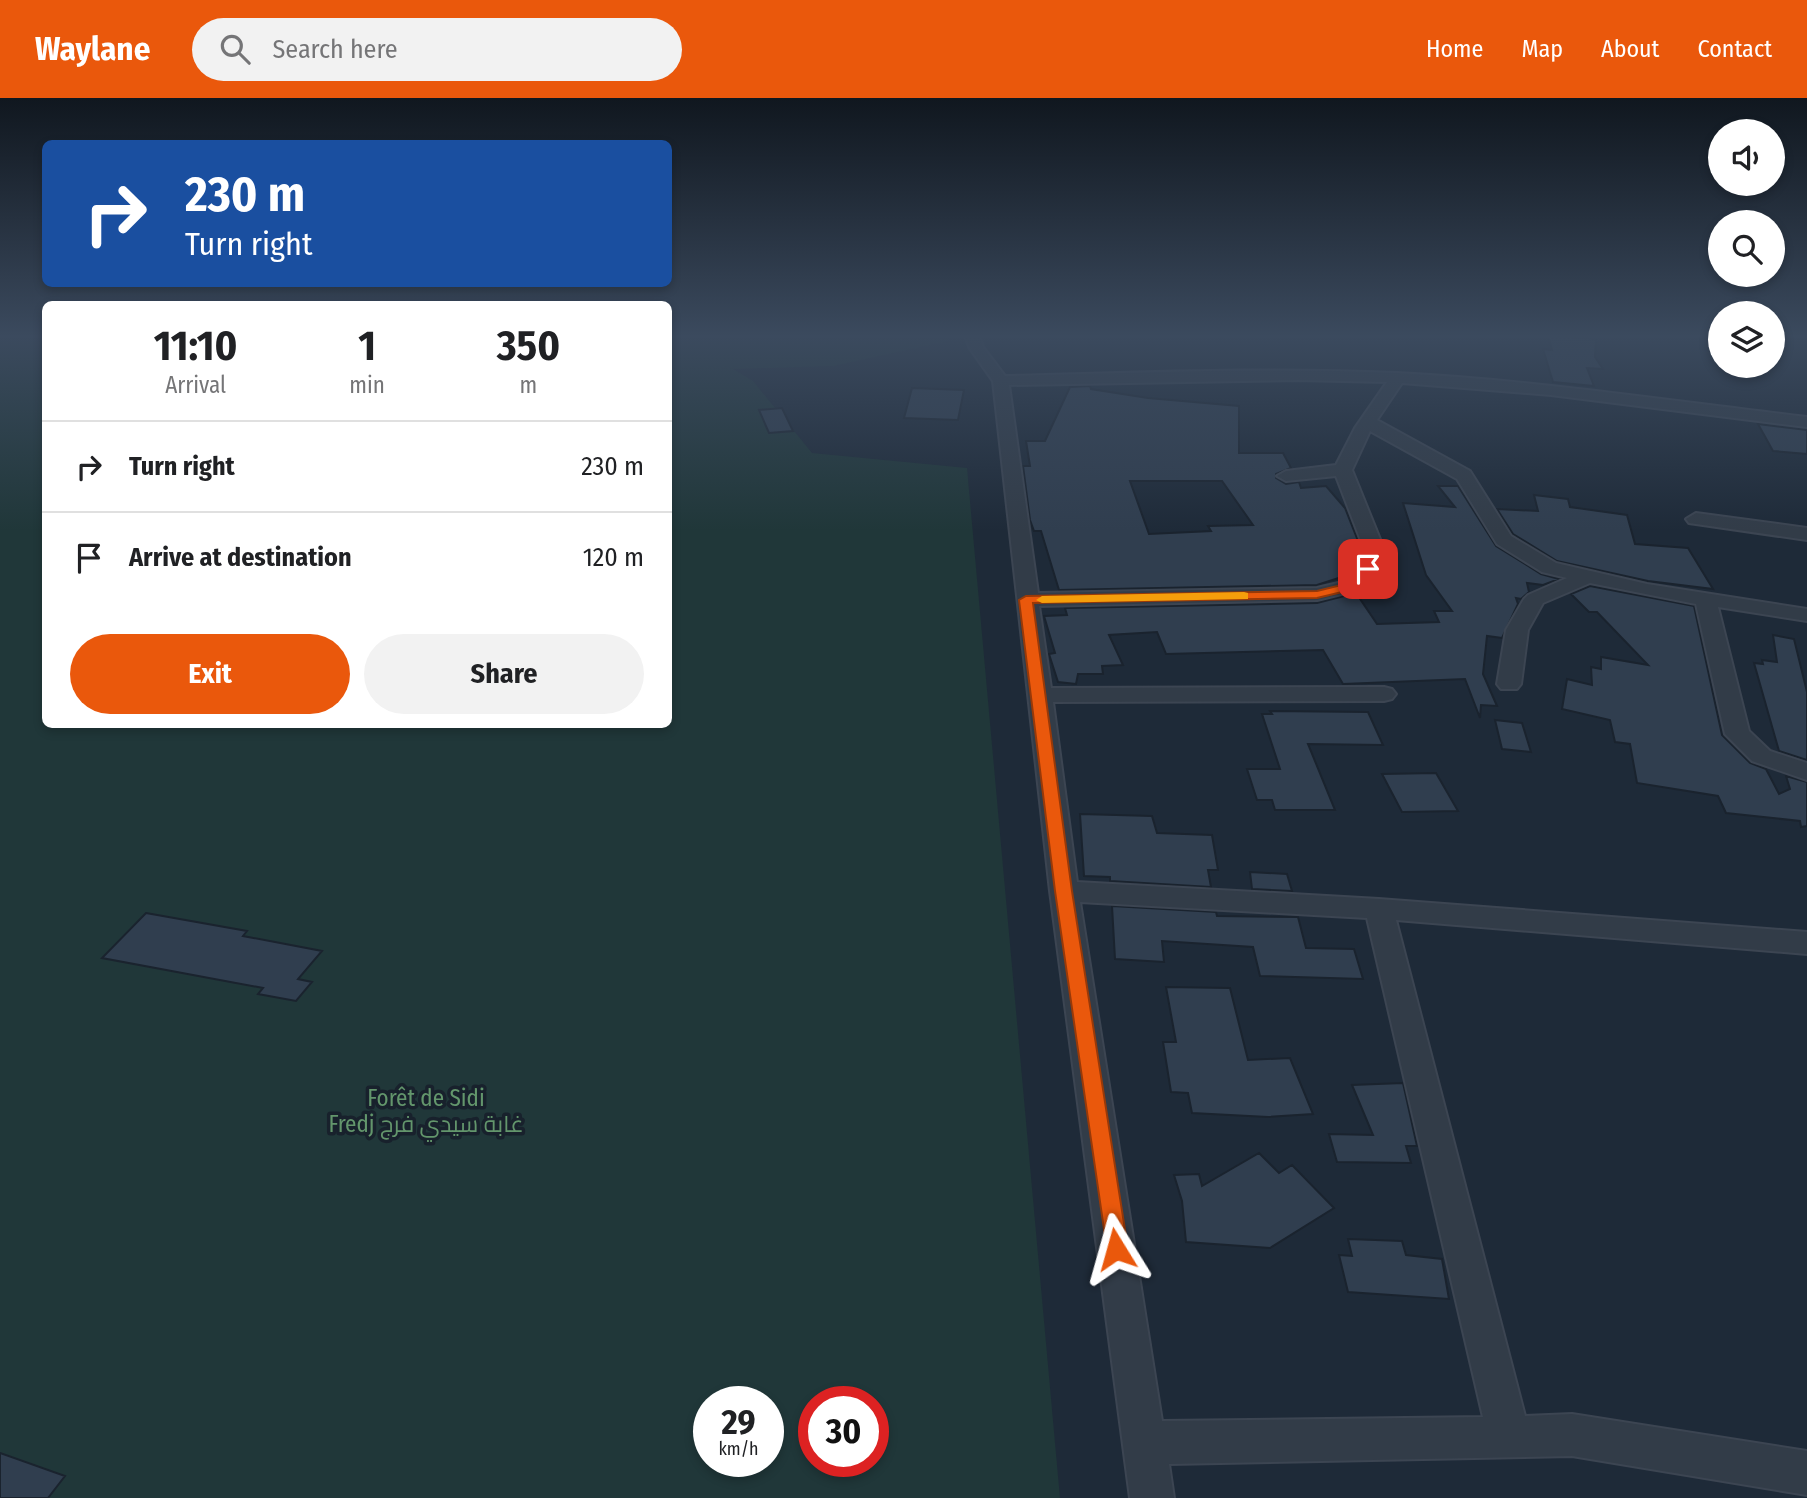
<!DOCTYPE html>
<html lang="en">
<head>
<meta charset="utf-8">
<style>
  body { margin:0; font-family:"Fira Sans Condensed",Cairo,sans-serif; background:#f2f2f2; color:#202124; height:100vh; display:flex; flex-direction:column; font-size:26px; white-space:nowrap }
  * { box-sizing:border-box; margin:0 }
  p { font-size:23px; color:#757577 }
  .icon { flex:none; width:38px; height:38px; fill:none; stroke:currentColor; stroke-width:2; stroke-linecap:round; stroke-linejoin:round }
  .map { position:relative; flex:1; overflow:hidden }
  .sheet { position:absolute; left:42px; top:203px; width:630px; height:427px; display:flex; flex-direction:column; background:#fff; border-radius:10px; box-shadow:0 4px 10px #0003 }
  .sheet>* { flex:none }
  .guide { position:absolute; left:42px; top:42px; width:630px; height:147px; border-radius:10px; box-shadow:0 4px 10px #0003; background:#1a4fa0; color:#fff; overflow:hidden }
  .fabs { position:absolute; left:1708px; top:21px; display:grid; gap:14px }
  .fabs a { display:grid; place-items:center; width:77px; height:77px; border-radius:50%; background:#fff; box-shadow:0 4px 10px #0003; font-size:35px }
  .speed { position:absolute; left:693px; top:1288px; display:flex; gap:14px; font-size:35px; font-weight:700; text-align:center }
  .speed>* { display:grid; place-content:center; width:91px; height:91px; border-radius:50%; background:#fff; box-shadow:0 4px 10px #0003; line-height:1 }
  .speed small { font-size:18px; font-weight:400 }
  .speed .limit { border:10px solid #d22; background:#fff; color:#111 }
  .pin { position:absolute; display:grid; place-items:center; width:60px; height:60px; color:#fff; margin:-30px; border-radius:14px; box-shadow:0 4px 10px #0006 }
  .me { position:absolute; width:77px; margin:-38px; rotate:352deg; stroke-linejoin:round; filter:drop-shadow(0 0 5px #0008) }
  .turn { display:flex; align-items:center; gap:24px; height:147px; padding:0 28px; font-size:32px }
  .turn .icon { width:91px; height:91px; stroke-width:2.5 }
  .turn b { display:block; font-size:49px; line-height:60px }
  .eta { display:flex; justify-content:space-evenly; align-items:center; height:119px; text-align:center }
  .eta b { font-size:42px; font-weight:700; line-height:49px }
  .action { display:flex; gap:14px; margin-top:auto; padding:14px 28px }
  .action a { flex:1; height:80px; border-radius:42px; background:#ea580c; color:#fff; font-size:28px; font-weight:700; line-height:80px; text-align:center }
  .action a+a { background:#f2f2f2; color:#202124 }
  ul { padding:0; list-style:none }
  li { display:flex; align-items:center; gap:21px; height:91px; padding:0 28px; border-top:2px solid #e0e0e0 }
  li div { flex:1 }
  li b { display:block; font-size:26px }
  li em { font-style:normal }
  header { display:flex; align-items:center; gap:42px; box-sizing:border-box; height:98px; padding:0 35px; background:#ea580c; color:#fff }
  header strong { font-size:33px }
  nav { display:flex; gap:38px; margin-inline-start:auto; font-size:24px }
  .search { width:490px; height:63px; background:#f2f2f2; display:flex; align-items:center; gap:18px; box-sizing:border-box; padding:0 24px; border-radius:38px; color:#757577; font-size:26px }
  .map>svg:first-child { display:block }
  .green { fill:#203739; fill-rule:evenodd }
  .building { fill:#303e4f; stroke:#1a232e; stroke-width:2; fill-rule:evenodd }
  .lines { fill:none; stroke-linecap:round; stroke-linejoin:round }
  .minor-casing { stroke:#3c4552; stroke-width:4 }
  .minor { fill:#323c48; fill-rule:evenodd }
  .route { fill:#ea580c; stroke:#983908; stroke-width:2 }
  .slow { fill:#f59e0b }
  .labels { text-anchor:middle; stroke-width:7; stroke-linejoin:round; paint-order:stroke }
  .near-park-label { font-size:23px; fill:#63966c; stroke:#18212c }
</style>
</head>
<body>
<header>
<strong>Waylane</strong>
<div class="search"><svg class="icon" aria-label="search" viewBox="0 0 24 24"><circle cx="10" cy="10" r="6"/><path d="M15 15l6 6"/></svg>Search here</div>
<nav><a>Home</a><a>Map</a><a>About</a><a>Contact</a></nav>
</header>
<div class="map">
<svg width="1807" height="1400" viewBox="0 0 1807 1400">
  <rect width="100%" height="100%" fill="#1e2a38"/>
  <!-- green -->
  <path class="green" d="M0 237H45L46 626H668L669 237H949V243L833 268 733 271 753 283 812 355 967 370 1060 1400H0ZM709 1304H768V1363H709ZM814 1304H873V1363H814Z"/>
  <!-- building -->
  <path class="building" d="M1548 237 1596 241 1595 259 1603 271 1587 270 1594 288 1553 284 1543 251 1552 252Z
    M1090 288 1091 291 1148 300 1239 308V355H1283L1291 370 1276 376V380L1286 386 1299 384 1301 390 1326 388 1345 410 1360 448H1352L1361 460 1351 476 1317 487 1059 492 1041 433H1034L1030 422 1023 368H1030L1026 343H1045L1070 289ZM1130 383H1222L1253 427 1208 428 1211 433 1149 436Z
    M912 290 964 292 958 322 904 320Z
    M782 310 793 333 769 335 759 312Z
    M1758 326 1807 332V356L1773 353Z
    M1438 388H1458L1496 448 1541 476 1559 481 1543 487 1527 485 1529 494 1521 501 1516 500 1518 506 1502 540 1487 538 1483 576 1497 608 1481 607 1480 620 1465 581 1343 586 1323 552 1166 556 1157 534 1109 537 1123 567 1102 568 1103 576H1078L1076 586 1058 584 1049 556 1055 555 1044 518 1067 517 1065 510 1317 505 1356 495 1377 526 1439 524 1434 513H1452L1426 477 1403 405 1455 409Z
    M1534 397 1568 401 1570 409 1627 417 1635 446 1688 450 1713 491 1648 483 1557 463 1513 436 1497 411 1538 413Z
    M1590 488 1694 508 1722 637 1750 665 1766 671 1779 696 1790 691 1786 678 1807 684V728L1801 729 1800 723 1726 715 1718 698 1637 685 1630 646 1615 644 1610 622 1562 611 1567 581 1592 587 1591 569 1601 571V559L1648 567 1597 514H1589L1571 496Z
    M1773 537 1794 541 1807 594V662L1779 653 1754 565 1763 566 1762 562 1777 564Z
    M1270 613 1368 614 1383 647 1308 646 1335 712H1275L1272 702H1257L1247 671H1280L1262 616H1272Z
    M1495 622 1522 625 1531 654 1502 651Z
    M1436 675 1458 713 1402 714 1382 676Z
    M1080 716 1152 718 1157 735 1212 737 1218 772H1208L1211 789 1110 783V779L1084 778Z
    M1250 774 1287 776 1292 793 1252 791Z
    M1112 808 1216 814 1217 818 1298 819 1306 850 1354 851 1363 881 1260 878 1253 849 1162 843 1164 864 1115 861Z
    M146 815 247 833 243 838 322 853 298 881 312 884 296 903 258 896 263 890 102 860Z
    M1166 889 1230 890 1248 962 1290 960 1313 1016 1268 1019 1192 1015 1188 995 1171 994 1163 944H1176Z
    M1403 985 1417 1048H1406L1411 1065 1337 1064 1329 1036 1373 1037 1352 987Z
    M1259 1055 1279 1075 1292 1067 1334 1110 1270 1150 1186 1144 1182 1103 1174 1077 1199 1076 1202 1088Z
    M1348 1141 1402 1143 1406 1157 1442 1161 1449 1201 1348 1194 1339 1157 1352 1158Z
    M0 1355 65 1378 48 1400H0Z"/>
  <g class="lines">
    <defs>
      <path id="minor" d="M965 237H979L983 249 1005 278C1136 275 1266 269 1397 275 1534 282 1670 303 1807 319V329L1551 297 1402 285 1377 322 1470 373 1511 438 1556 465 1647 486 1807 511V523L1718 509 1749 633 1770 653 1807 665V682L1752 663 1725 636 1696 506 1590 485 1543 505 1528 532 1521 586 1517 591H1501L1497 586 1506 532 1524 501 1528 497 1567 480 1542 474 1497 446 1457 381 1370 333 1352 372 1386 456 1366 490 1317 502 1039 508 1051 590 1384 589 1392 591 1396 596 1392 601 1384 603 1053 604 1077 784 1379 801 1807 834V856L1396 822 1525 1318 1572 1316 1807 1353V1397L1572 1358 1169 1366 1174 1400H1130L1050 793 993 283 969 249ZM1298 282 1387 284 1355 330 1336 367 1286 373 1277 378 1286 383 1336 378 1366 456 1351 482 1317 490 1038 495 1009 287ZM1080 804 1367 820 1483 1319 1162 1323Z
        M1696 415 1807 430V442L1689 425 1686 421Z"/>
    </defs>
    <!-- minor casing -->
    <use href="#minor" class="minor-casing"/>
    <!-- minor -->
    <use href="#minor" class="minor"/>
  </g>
  <!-- sky -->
  <linearGradient id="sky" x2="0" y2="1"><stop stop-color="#10171f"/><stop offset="0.55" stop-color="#3b4a5e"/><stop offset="1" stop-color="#3b4a5e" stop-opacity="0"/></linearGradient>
  <rect width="1807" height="433" fill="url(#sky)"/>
  <!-- route -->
  <path class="route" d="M1368 468 1374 471 1363 489 1317 500 1033 505 1072 793 1128 1151 1124 1159 1116 1161 1108 1159 1055 793 1019 502 1026 498 1317 493 1354 484 1363 469Z"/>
  <!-- slow -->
  <path class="slow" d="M1244 494 1248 495V501L1042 505 1036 502 1042 498Z"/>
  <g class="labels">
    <!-- near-park labels -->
    <g class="near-park-label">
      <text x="426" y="1008">Forêt de Sidi<tspan x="426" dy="26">Fredj غابة سيدي فرج</tspan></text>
    </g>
  </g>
</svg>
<div class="fabs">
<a><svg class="icon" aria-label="sound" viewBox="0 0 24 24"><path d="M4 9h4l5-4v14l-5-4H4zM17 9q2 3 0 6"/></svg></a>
<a><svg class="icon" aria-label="search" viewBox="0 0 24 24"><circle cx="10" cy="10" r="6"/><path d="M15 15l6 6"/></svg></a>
<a><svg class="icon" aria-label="layers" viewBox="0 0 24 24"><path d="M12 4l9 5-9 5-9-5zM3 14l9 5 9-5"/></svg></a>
</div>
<div class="speed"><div>29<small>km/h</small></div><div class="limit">30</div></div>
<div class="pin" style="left:1368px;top:471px;background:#d93025"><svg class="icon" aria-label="arrive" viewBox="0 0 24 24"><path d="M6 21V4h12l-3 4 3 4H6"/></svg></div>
<svg class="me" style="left:1116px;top:1151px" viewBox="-20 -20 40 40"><path d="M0-17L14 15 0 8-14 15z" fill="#ea580c" stroke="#fff" stroke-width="4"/></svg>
<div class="guide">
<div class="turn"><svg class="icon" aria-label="right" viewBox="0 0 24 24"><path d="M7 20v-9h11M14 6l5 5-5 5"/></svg><div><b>230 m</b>Turn right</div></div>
</div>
<section class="sheet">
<div class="eta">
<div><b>11:10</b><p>Arrival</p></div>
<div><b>1</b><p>min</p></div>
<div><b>350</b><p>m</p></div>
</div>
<ul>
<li><svg class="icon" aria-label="right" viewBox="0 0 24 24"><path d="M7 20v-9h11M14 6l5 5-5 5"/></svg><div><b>Turn right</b></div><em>230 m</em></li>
<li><svg class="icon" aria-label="arrive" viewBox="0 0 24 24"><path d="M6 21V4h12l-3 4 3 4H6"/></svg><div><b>Arrive at destination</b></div><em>120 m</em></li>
</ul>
<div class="action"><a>Exit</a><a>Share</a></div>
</section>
</div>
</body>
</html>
